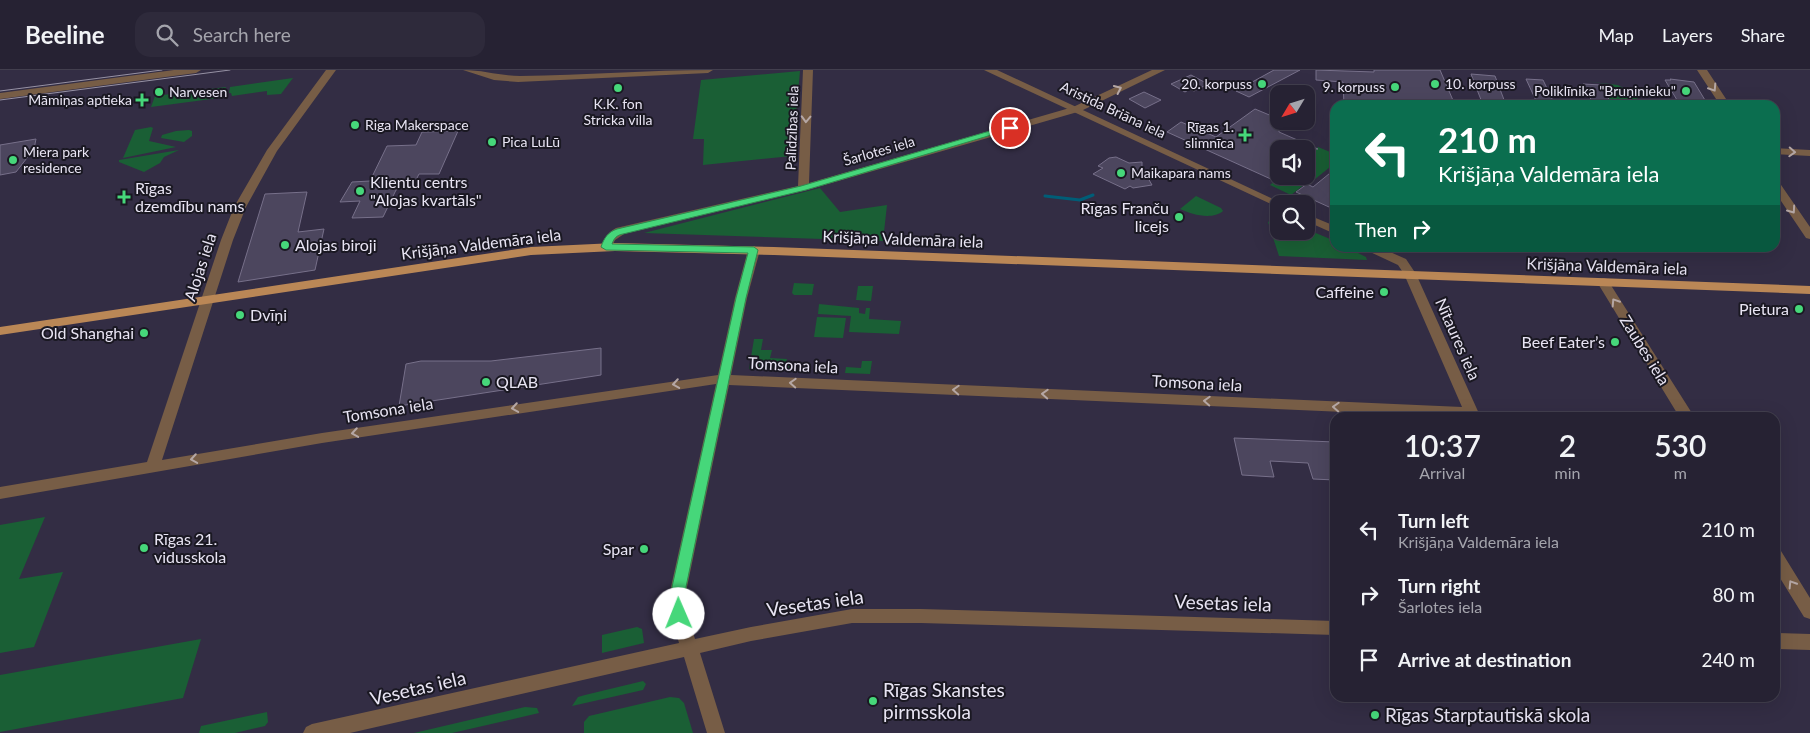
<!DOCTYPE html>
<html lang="en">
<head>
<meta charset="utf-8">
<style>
  body { margin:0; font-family:Lato,sans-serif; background:#2e2a3b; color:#f1f3f6; height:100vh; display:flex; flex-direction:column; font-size:19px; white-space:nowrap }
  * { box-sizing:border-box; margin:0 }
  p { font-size:16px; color:#a4a4ac }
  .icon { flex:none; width:28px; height:28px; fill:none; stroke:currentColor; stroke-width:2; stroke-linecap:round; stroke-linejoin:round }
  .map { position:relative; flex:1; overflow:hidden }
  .drawer { position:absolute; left:1330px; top:342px; width:450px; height:290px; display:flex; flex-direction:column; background:#262233; border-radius:15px; box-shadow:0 5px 20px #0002,0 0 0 1px #423f4e }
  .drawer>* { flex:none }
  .guide { position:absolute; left:1330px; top:30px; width:450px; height:152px; border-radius:15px; box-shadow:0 5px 20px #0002,0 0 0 1px #423f4e; background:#0b6e4f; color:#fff; overflow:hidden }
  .needle { width:32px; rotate:232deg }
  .tools { position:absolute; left:1270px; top:15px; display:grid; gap:10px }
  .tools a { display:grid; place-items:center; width:45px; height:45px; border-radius:10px; background:#262233; box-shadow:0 5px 20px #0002,0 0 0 1px #423f4e; font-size:25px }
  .pin { position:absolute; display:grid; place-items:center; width:42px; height:42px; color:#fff; margin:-21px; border:2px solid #fff; border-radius:50%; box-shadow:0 1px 5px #0007 }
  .me { position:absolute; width:55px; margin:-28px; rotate:359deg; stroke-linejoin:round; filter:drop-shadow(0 0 4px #0008) }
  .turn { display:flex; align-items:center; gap:18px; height:105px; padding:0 25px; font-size:22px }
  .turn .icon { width:65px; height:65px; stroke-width:2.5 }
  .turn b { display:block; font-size:35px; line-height:42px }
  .then { display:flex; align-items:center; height:48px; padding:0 25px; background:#0003; gap:10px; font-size:19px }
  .eta { display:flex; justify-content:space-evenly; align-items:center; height:85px; text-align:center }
  .eta b { font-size:30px; font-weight:600; line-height:35px }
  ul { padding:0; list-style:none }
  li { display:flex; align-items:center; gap:15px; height:65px; padding:0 25px }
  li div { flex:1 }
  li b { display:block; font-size:19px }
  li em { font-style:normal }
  header { display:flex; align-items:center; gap:30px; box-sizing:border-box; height:70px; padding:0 25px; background:#262233; border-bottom:1px solid #423f4e }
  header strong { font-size:24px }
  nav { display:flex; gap:28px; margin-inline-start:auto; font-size:18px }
  .search { width:350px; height:45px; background:#2e2a3b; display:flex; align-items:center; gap:12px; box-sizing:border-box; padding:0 18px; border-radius:15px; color:#a4a4ac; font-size:19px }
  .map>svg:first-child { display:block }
  .green { fill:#1a5f35 }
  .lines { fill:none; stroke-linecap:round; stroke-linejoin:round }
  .stream { stroke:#005d77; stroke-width:3 }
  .building { fill:#4c465e; stroke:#77708a }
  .minor { fill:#775d46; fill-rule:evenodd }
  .tertiary { fill:#775d46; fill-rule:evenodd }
  .primary { fill:#ba8756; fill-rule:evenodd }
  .tram { stroke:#9792a5; stroke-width:1 }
  .oneway { stroke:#b5a7a5 }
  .route { fill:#46d77a; stroke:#2e8c4f }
  .poi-dot { fill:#46d77a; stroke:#1a1822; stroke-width:2 }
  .labels { text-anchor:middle; stroke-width:4; stroke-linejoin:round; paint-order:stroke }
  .far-poi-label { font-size:14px; fill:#e8e4f3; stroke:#1a1822; text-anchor:start }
  .far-street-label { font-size:14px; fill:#e8e4f3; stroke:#1a1822 }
  .poi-label { font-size:16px; fill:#e8e4f3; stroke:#1a1822; text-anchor:start }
  .street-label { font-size:16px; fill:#e8e4f3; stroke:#1a1822 }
  .near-street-label { font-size:19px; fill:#e8e4f3; stroke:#1a1822 }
  .near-poi-label { font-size:19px; fill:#e8e4f3; stroke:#1a1822; text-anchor:start }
</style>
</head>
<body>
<header>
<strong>Beeline</strong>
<div class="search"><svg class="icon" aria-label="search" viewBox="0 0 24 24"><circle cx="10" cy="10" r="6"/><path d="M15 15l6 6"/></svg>Search here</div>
<nav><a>Map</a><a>Layers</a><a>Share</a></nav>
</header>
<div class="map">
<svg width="1810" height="663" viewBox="0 0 1810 663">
  <rect width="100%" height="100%" fill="#332d44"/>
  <!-- green -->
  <path class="green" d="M800 1 792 86 703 95 704 69H693L701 10Z
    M293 8 281 24 267 25V21L232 26 231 23H229L230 17Z
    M1585 11 1618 15 1639 27 1634 31 1633 35H1612L1605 22H1612L1607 14Z
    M226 17 224 23 219 28 151 37 155 26Z
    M151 57 153 58 149 71 176 77 123 88 135 60Z
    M189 60 192 61V66L184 72 161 68 162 65 176 61Z
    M1318 77 1335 84V93L1309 114 1306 113 1291 125 1270 115 1281 106H1306V87Z
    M179 80 164 87 160 93 144 102 119 92V90Z
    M820 118 840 142 887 135 883 171 644 163Z
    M1196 126 1221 138 1223 141C1213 150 1192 145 1180 139Z
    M1278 146 1279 161H1306V159L1335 171V178H1348L1366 187 1367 190 1279 186 1268 152Z
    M794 213 814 214 812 225H794L792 223Z
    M858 216H873L871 231 856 230Z
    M819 234 859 238V243L865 244 866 238H870L869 249 901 251 899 264 849 262 851 246 818 244Z
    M817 247 846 248 843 268 814 267Z
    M754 269H763L761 280H772L770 288 787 289 786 294 799 295 798 301 749 299Z
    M862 291H872L870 304 845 303 846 297 861 298Z
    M45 447 19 509 63 502 34 577 0 583V455Z
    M637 557 642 559 644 573 602 583V565Z
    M201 569 183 628 0 662V605Z
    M643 611 646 614 643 620 572 636 578 627 585 625Z
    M670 627 679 628 684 633 693 663H584V652L589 646Z
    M525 637 537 638 539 643 452 663H414Z
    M267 642 268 652 265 656 235 663H199L201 656Z"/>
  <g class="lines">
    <!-- stream -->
    <path class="stream" d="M1045 126 1080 130 1093 125"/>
  </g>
  <!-- building -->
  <path class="building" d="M1274 0H1300L1249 27 1236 21Z
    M1316 0 1374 2V0H1440L1455 35H1435L1428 34V32L1400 30 1402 35H1344L1343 12 1316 10Z
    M1471 4 1495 6 1506 35H1483Z
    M1191 5 1208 14 1194 21 1190 19 1185 22 1171 14Z
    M1526 9 1543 10 1555 35H1538Z
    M1670 9 1694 12 1708 35H1680L1665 10H1671Z
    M1583 14 1601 15 1612 35H1594Z
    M1144 22 1161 30 1145 38 1129 29Z
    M1255 39 1279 49V62L1318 79H1279V106L1273 110 1167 62 1181 52 1216 67Z
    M458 61 439 104H419L416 110 396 120 383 147 352 148 360 131 340 132 352 112 370 111 387 76 416 75 422 62Z
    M36 69 34 79 16 102 0 105V75Z
    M1116 87 1129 93 1142 92V100L1151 106 1148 108 1152 115 1133 118 1130 116 1125 119 1093 104 1103 98 1098 96 1109 88Z
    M1335 99V132L1329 137 1296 122 1307 114 1313 117Z
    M307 122 298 162 324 159 315 200 238 212 265 124Z
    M601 278V305L399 336 406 294 421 291H491Z
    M1234 368 1335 372V410L1313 409 1308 393 1270 391 1274 407 1242 405Z"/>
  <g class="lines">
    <!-- minor -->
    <path class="minor" d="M326 0H336L277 81 246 137 233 170 162 390 322 363 718 305 735 228 748 180 754 176 760 180 747 228 731 305 1462 337 1404 204 1410 200 1416 204 1481 348 729 315 687 517V544L695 569 751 557 852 539H921L1335 551V565L921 553H852L751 571 700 583 725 663H707L684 587 350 663H303L306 657 312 654 679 573 671 544V517L716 314 322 373 0 429V417L147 392 221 170 234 137 267 80Z
      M803 0H813L809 113 1073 37 1152 0H1165L1081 41 807 120 624 164 615 170 610 180H602L600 177C604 169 608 162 616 158L798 116Z
      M1697 0H1707L1730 35H1720Z
      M1775 78 1810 80V86L1775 84Z
      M1775 111 1779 112 1810 157V169L1806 168 1775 122Z
      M1603 208 1607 209 1695 348H1680L1597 212Z
      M1775 479 1781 481 1810 528V549L1804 547 1775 500Z
      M1775 563 1810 564V580L1775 579Z"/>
    <!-- tertiary -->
    <path class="tertiary" d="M174 0H201L196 3 0 29V23Z
      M463 0C483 0 501 6 520 6 585 5 648 0 713 0L708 3 518 12 494 10Z
      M984 0H997L1284 134H1279V137L1275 136Z
      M1306 144 1335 156V164L1306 151Z
      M1366 178H1381L1406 189 1416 204 1414 207H1406L1398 195 1368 181Z"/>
    <!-- primary -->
    <path class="primary" d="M615 173 774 177 1810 216V224L774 185 615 181 531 185 0 265V257L531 177Z"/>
    <!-- tram -->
    <path class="tram" d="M0 21 162 0
      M0 30 230 0"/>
  </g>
  <!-- one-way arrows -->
  <defs><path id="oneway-chevron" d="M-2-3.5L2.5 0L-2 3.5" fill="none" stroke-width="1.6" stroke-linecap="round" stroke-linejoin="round" transform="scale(1.25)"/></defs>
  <g class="oneway">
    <use href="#oneway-chevron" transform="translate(1713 18) rotate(57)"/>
    <use href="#oneway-chevron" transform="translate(1118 19) rotate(-25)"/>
    <use href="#oneway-chevron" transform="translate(806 49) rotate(92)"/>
    <use href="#oneway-chevron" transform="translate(1792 82) rotate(3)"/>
    <use href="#oneway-chevron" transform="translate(1792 140) rotate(55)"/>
    <use href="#oneway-chevron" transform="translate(1615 232) rotate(-123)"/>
    <use href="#oneway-chevron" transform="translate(793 313) rotate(-177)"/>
    <use href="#oneway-chevron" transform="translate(676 314) rotate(171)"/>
    <use href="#oneway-chevron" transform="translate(956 320) rotate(-177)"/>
    <use href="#oneway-chevron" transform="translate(1045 324) rotate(-177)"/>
    <use href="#oneway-chevron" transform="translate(1207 331) rotate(-177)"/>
    <use href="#oneway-chevron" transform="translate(1336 337) rotate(-177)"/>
    <use href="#oneway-chevron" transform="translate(515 338) rotate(171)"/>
    <use href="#oneway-chevron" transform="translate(355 363) rotate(171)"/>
    <use href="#oneway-chevron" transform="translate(194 389) rotate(171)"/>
    <use href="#oneway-chevron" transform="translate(1792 514) rotate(-122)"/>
  </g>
  <!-- route -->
  <path class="route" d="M1007 56 1015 58 806 120 623 164C617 165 614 168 612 174L754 177 758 180 746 228 686 517V544L684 549 679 550 674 549 672 544V517L736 228 748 183 606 180 601 177C604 168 608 162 617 159L801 116Z"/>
  <!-- markers -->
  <g class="poi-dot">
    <circle cx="1262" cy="14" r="5"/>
    <circle cx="1435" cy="14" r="5"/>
    <circle cx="1395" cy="17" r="5"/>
    <circle cx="618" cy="18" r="5"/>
    <circle cx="1686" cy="21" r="5"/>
    <circle cx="159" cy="22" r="5"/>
    <path d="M139.5 22.5h5v5h5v5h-5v5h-5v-5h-5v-5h5z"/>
    <circle cx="355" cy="55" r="5"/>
    <path d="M1242.5 57.5h5v5h5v5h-5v5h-5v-5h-5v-5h5z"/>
    <circle cx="492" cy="72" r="5"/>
    <circle cx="13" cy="90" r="5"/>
    <circle cx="1121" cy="103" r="5"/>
    <circle cx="360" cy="121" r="5"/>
    <path d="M121.5 119.5h5v5h5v5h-5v5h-5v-5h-5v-5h5z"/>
    <circle cx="1179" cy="147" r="5"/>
    <circle cx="285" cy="175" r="5"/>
    <circle cx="1384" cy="222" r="5"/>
    <circle cx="1799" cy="239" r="5"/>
    <circle cx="240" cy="245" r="5"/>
    <circle cx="144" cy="263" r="5"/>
    <circle cx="1615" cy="272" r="5"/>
    <circle cx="486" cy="312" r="5"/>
    <circle cx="144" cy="478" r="5"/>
    <circle cx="644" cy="479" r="5"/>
    <circle cx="873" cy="631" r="5"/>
    <circle cx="1375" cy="645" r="5"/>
  </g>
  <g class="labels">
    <!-- far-poi labels -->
    <g class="far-poi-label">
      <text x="1252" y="19" text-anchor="end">20. korpuss</text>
      <text x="1445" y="19">10. korpuss</text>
      <text x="1385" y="22" text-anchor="end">9. korpuss</text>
      <text x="1676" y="26" text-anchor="end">Poliklīnika "Bruņinieku"</text>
      <text x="169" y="27">Narvesen</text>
      <text x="132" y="35" text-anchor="end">Māmiņas aptieka</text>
      <text x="618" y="39" text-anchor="middle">K.K. fon<tspan x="618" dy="16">Stricka villa</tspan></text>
      <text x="365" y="60">Riga Makerspace</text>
      <text x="1234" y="62" text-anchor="end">Rīgas 1.<tspan x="1234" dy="16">slimnīca</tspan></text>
      <text x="502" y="77">Pica LuLū</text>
      <text x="23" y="87">Miera park<tspan x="23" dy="16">residence</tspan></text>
      <text x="1131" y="108">Maikapara nams</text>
    </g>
    <!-- far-street labels -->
    <g class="far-street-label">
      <text transform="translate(1113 40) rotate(25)" y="5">Aristida Briāna iela</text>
      <text transform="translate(792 58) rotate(-88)" y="5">Palīdzības iela</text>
      <text transform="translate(879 81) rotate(-16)" y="5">Šarlotes iela</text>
    </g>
    <!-- poi labels -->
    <g class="poi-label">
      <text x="370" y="118">Klientu centrs<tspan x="370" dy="18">"Alojas kvartāls"</tspan></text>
      <text x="135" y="124">Rīgas<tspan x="135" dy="18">dzemdību nams</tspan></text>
      <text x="1169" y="144" text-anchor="end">Rīgas Franču<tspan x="1169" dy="18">licejs</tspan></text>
      <text x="295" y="181">Alojas biroji</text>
      <text x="1374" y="228" text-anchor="end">Caffeine</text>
      <text x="1789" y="245" text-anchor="end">Pietura</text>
      <text x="250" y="251">Dvīņi</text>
      <text x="134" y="269" text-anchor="end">Old Shanghai</text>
      <text x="1605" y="278" text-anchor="end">Beef Eater’s</text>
      <text x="496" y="318">QLAB</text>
      <text x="154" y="475">Rīgas 21.<tspan x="154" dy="18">vidusskola</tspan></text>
      <text x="634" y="485" text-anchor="end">Spar</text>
    </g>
    <!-- street labels -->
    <g class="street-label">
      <text transform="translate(903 169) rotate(2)" y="6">Krišjāņa Valdemāra iela</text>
      <text transform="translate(481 174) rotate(-7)" y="6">Krišjāņa Valdemāra iela</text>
      <text transform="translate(1607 196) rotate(2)" y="6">Krišjāņa Valdemāra iela</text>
      <text transform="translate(200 197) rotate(-72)" y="6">Alojas iela</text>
      <text transform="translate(1458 269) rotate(66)" y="6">Nītaures iela</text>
      <text transform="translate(1645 280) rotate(58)" y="6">Zaubes iela</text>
      <text transform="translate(793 295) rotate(3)" y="6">Tomsona iela</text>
      <text transform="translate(1197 313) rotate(3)" y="6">Tomsona iela</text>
      <text transform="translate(388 340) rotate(-9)" y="6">Tomsona iela</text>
    </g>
    <!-- near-street labels -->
    <g class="near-street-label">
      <text transform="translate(815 533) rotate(-8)" y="7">Vesetas iela</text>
      <text transform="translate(1223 533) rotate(2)" y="7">Vesetas iela</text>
      <text transform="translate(418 618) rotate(-13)" y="7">Vesetas iela</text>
    </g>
    <!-- near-poi labels -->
    <g class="near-poi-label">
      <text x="883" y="627">Rīgas Skanstes<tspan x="883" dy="22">pirmsskola</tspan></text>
      <text x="1385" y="652">Rīgas Starptautiskā skola</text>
    </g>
  </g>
</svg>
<div class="tools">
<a><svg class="needle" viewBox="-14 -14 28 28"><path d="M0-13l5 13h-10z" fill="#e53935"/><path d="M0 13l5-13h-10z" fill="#a4a4ac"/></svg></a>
<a><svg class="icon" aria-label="sound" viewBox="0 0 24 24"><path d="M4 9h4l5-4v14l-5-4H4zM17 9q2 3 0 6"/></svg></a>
<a><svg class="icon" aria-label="search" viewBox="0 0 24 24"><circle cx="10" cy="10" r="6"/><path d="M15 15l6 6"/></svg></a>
</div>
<div class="pin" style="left:1010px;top:58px;background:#d93025"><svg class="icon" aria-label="arrive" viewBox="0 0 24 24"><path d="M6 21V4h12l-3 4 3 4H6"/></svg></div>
<svg class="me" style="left:679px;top:544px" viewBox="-20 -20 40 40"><circle r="19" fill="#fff"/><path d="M0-13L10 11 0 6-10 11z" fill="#46d77a"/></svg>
<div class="guide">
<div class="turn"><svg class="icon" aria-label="left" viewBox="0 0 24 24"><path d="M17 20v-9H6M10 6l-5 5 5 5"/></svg><div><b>210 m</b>Krišjāņa Valdemāra iela</div></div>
<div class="then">Then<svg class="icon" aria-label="right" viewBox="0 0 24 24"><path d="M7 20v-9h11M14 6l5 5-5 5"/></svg></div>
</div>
<section class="drawer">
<div class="eta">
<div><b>10:37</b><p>Arrival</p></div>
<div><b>2</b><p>min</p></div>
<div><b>530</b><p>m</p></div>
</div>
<ul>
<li><svg class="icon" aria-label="left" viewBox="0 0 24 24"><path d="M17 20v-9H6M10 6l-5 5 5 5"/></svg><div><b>Turn left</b><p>Krišjāņa Valdemāra iela</p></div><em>210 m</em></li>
<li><svg class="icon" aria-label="right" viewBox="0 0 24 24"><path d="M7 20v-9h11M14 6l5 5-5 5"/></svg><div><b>Turn right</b><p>Šarlotes iela</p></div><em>80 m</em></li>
<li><svg class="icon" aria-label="arrive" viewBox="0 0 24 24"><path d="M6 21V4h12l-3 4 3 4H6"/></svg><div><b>Arrive at destination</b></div><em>240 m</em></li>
</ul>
</section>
</div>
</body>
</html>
